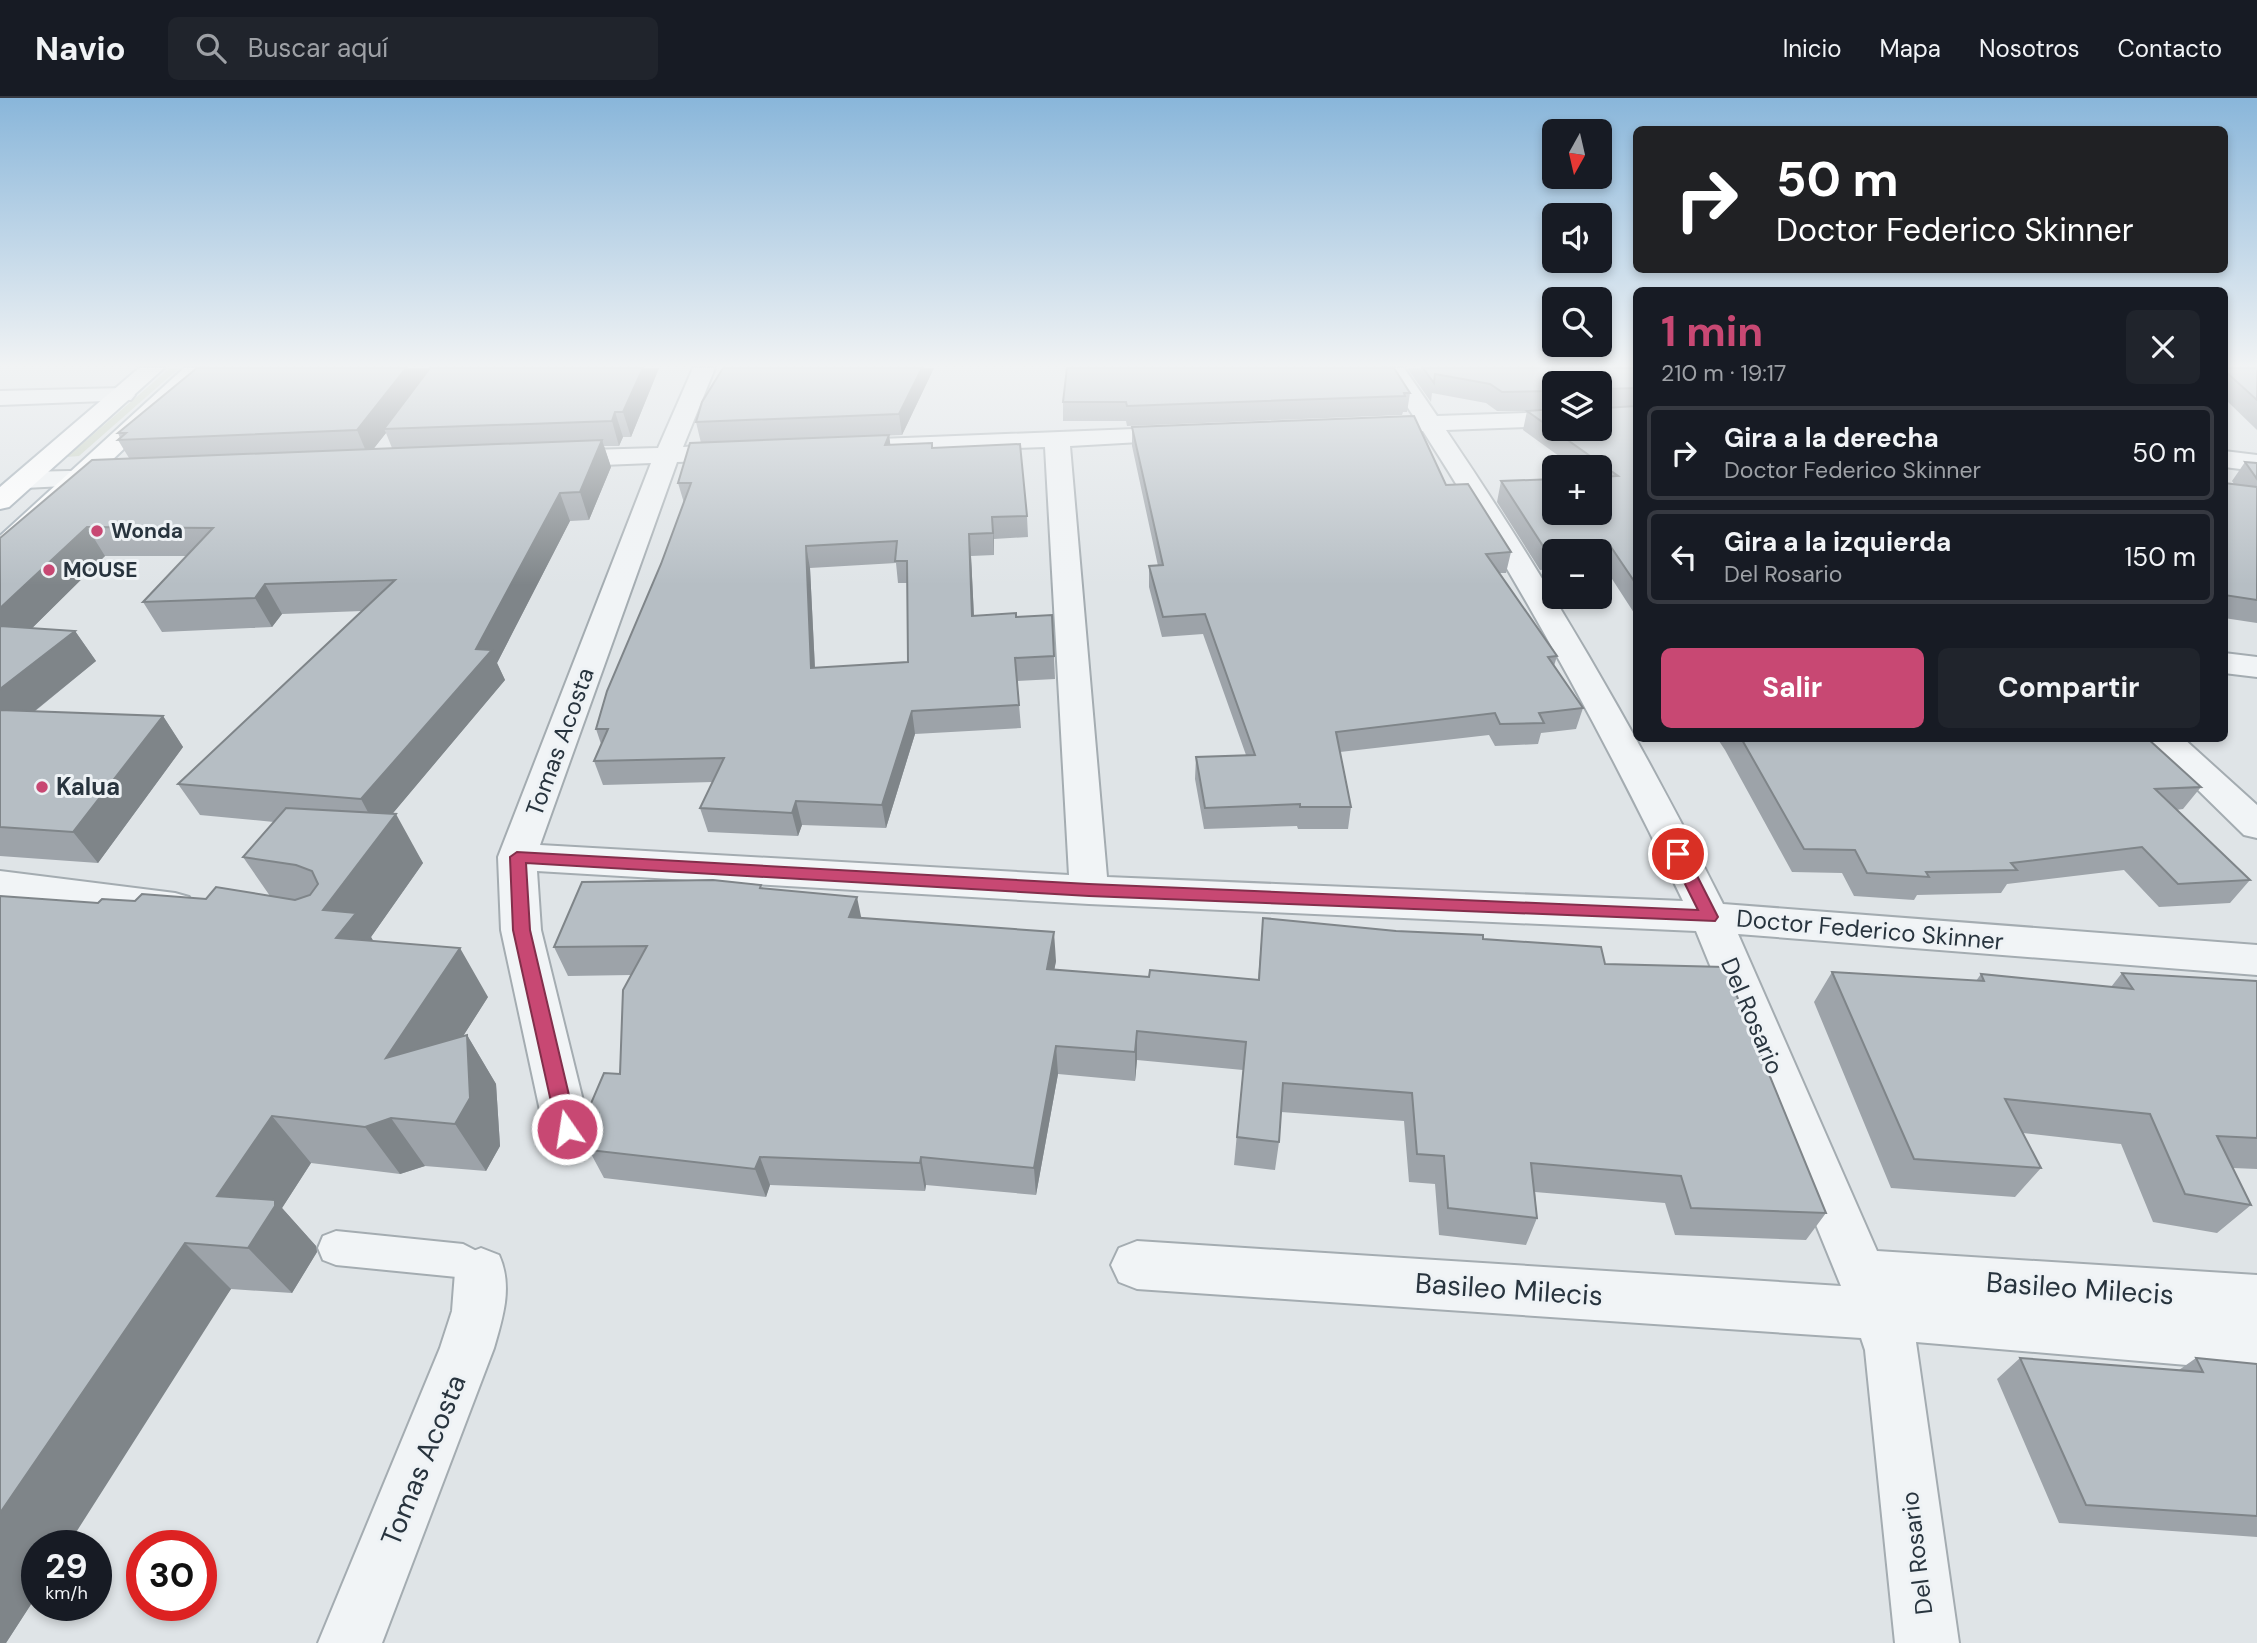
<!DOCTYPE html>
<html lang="es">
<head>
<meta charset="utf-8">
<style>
  body { margin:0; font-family:"DM Sans",sans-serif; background:#20242c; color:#f1f3f6; height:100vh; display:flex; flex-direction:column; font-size:26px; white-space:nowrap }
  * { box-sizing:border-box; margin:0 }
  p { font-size:23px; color:#9ea1a6 }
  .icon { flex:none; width:38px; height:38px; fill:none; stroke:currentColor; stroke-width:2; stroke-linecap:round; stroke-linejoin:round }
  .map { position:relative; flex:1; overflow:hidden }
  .sheet { position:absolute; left:1633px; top:189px; width:595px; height:455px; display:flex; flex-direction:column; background:#171b24; border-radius:10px; box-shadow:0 4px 10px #0003 }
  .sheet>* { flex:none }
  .hud { position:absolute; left:1633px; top:28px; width:595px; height:147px; border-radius:10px; box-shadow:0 4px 10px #0003; background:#202124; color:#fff; overflow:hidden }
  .needle { width:46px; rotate:188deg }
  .fabs { position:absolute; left:1542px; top:21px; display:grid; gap:14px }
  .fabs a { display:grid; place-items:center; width:70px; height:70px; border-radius:10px; background:#171b24; box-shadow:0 4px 10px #0003; font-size:35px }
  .speed { position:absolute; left:21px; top:1432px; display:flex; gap:14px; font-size:35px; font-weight:700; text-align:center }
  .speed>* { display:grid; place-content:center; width:91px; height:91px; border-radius:50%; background:#171b24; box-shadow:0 4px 10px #0003; line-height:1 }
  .speed small { font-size:18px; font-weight:400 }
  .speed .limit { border:10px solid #d22; background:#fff; color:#111 }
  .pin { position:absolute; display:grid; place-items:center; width:60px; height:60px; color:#fff; margin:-30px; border:4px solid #fff; border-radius:50%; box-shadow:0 2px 7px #0007 }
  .me { position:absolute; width:77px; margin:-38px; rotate:347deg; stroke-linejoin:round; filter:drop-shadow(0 0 5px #0008) }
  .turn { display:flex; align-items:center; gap:24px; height:147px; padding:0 28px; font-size:32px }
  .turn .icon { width:91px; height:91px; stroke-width:2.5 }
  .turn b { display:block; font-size:49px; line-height:60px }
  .round { display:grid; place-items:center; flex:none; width:74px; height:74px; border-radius:10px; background:#20242c }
  .head { display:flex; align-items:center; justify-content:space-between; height:119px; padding:0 28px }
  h1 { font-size:42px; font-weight:700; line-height:52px; color:#c84873 }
  .primary-button { display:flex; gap:14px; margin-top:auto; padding:14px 28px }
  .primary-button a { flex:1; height:80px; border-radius:10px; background:#c84873; color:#fff; font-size:28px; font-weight:700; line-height:80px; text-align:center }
  .primary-button a+a { background:#20242c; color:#f1f3f6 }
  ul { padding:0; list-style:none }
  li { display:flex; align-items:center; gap:21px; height:94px; margin:0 14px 10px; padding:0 14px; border:4px solid #363941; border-radius:10px }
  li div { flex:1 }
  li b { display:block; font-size:26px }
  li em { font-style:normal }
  header { display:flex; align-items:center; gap:42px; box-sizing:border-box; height:98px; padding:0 35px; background:#171b24; border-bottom:2px solid #363941 }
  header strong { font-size:33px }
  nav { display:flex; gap:38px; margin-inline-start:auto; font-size:24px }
  .search { width:490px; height:63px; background:#20242c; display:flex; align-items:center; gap:18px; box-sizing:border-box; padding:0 24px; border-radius:10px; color:#9ea1a6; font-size:26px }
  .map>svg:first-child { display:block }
  .green { fill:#c7d1c0 }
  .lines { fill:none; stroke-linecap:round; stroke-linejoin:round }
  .service-casing { stroke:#a4acb1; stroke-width:4 }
  .minor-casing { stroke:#a4acb1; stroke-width:4 }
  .primary-casing { stroke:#9eaab3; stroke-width:4 }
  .service { fill:#f1f4f6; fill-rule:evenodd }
  .minor { fill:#f1f4f6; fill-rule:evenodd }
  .primary { fill:#fff; fill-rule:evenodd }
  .wall { fill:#9da3a9; fill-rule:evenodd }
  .shaded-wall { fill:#7f8589 }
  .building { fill:#b6bec4; stroke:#7f8589; stroke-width:2; fill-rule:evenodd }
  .route { fill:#c84873; stroke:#822f4b; stroke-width:2 }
  .poi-dot { fill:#c84873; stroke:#eef2f5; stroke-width:2.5 }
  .labels { text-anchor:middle; stroke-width:6; stroke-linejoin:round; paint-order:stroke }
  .far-poi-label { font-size:21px; font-weight:bold; fill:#28343e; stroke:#eef2f5; text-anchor:start }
  .street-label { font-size:24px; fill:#28343e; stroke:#eef2f5 }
  .poi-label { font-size:24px; font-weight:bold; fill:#28343e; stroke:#eef2f5; text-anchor:start }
  .near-street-label { font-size:28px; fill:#28343e; stroke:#eef2f5 }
</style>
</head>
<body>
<header>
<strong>Navio</strong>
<div class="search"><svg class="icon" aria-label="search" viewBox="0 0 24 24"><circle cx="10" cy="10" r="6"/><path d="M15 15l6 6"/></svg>Buscar aquí</div>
<nav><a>Inicio</a><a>Mapa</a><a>Nosotros</a><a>Contacto</a></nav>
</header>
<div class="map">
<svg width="2257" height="1545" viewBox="0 0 2257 1545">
  <rect width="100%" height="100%" fill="#dfe4e7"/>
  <!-- green -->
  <path class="green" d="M170 270H179L79 358 67 359Z"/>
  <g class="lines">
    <defs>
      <path id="service" d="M336 1133 463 1146 494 1162 500 1174 494 1186 481 1191 457 1179 336 1167 323 1162 318 1150 323 1138Z"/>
      <path id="minor" d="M693 270H715L683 349 739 346 748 349 752 354 748 359 739 362 677 364 540 747 1069 777 1045 349 880 355 871 353 868 348 871 343 880 341 1184 329 1193 331 1196 336 1193 341 1070 348 1107 779 1683 803C1606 641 1519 484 1423 333L1366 335 1357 333 1354 328 1357 323 1414 319 1382 270H1404L1437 318 1554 314V328L1446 332C1549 484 1641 642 1723 806L2257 847V877L1738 836 1877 1153 2257 1177V1273L1916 1244 1959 1545H1895L1865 1252 1861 1240 1137 1191 1119 1184 1111 1167 1119 1150 1137 1143 1841 1188 1696 833 1089 806 537 773 541 832 590 1031 584 1045 567 1051 550 1045 544 1031 501 832 498 759 651 365 555 369 546 366 542 361 546 356 555 353 658 350Z
        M123 290 131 292 135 297 131 302 0 307V293Z
        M2224 353 2257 357V373L2224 369Z
        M113 372 122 375 126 380 122 385 25 390 16 388 12 382 16 376 25 374Z
        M2224 555 2257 559V579L2224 575Z
        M2145 640H2183L2257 707V740L2244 737Z
        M0 773 175 795 189 799 195 809 189 819 175 823 0 801Z
        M481 1150 499 1157C513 1188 503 1219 494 1250L382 1545H318L440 1250 452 1213 455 1174 463 1157Z"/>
      <path id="primary" d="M139 270H164L9 409 0 411V389Z
        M184 270H209L10 459 0 461V438Z"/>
    </defs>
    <!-- service casing -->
    <use href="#service" class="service-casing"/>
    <!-- minor casing -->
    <use href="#minor" class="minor-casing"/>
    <!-- primary casing -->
    <use href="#primary" class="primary-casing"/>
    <!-- service -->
    <use href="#service" class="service"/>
    <!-- minor -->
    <use href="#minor" class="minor"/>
    <!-- primary -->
    <use href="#primary" class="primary"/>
  </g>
  <!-- wall -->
  <path class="wall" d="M659 270 631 339H623L619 348H604L611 369 589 422 570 423 497 565 505 582 392 716 423 765 371 839 373 843 488 899 463 938 467 937 496 986 500 1048 486 1073 425 1068 400 1076 311 1065 282 1110 316 1148 317 1154 292 1195 231 1191 37 1447V1497L6 1545 98 805 270 798 243 759 274 724 200 717 178 686 362 513 282 516 272 529 162 534 143 504 186 458H105L32 530 75 533 96 563 34 614 163 618 183 649 98 765 0 758V440L129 360 118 342 120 340 118 335ZM386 335 392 350 373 351Z
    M934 270 902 337 701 345 696 324Z
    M1407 270H1636V518L1603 467 1600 468V453H1554V471L1540 472 1497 404 1501 383 1600 415V369H1574L1523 332 1527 313H1497L1486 305 1432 295 1431 304ZM1554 285 1600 331H1554Z
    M2224 270H2257V332L2224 300Z
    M1410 295 1407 314H1403L1402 317 1127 328 1126 323H1063V304Z
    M1132 329 1446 387 1511 454 1506 475H1499L1557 558 1554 568 1583 610 1576 631 1541 635 1538 646 1495 648 1489 637 1340 654 1351 709 1348 731H1298L1297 728 1204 731 1195 681 1196 659 1246 657 1203 536 1162 539 1149 489V468H1158L1132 348Z
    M889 337 890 347 932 350 1027 418 1028 439 994 441V457L971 458 974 518 1016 519 1052 517 1055 581 1017 583 1021 630 915 636 886 730 802 727 798 738 708 734 700 710 713 684 603 687 594 663 601 646 596 631 661 466 684 405 678 385ZM896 465 898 485H907L908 564 815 570 810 470Z
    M2245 364 2257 365V525L2224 520V385L2234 386 2232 383Z
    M1717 640H2147L2201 689 2183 711 2176 712 2250 782 2230 805 2159 809 2124 772 2007 786 2001 795 1917 797 1914 802 1854 798 1842 775 1792 774 1725 652Z
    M762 790 862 820 1056 863 1054 872 1149 879 1258 881 1263 820 1483 841 1605 866 1826 1115 1806 1142 1675 1137 1665 1105 1535 1094 1537 1120 1526 1147 1439 1137 1435 1086 1409 1084 1404 1023 1281 1014 1279 1044 1275 1072 1234 1067 1243 972 1137 962 1135 983 1058 976 1036 1097 926 1087 925 1093 770 1087 766 1099 604 1080 589 1052 590 1050 580 1031 620 976 631 877 568 878 554 849Z
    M1832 874 1976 883 1981 876 2111 889 2122 875 2257 883V1071L2233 1070 2251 1107 2217 1135 2153 1124 2121 1046 2023 1035 2041 1070 2015 1099 1891 1090 1814 904Z
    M2020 1260 2179 1272 2196 1260 2257 1266V1439L2059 1425 1997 1281Z"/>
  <!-- shaded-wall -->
  <path class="shaded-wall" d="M406 270H435L384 331 386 335 368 358 357 332Z
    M643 270H659L631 339 623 314Z
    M922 270H934L902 337 899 316Z
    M615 314 623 339 619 348 612 323Z
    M889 337 892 358 885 347Z
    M602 342 611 369 589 422 580 394Z
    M560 395 570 423 497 565 505 582 378 733 361 701 476 551Z
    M992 419 994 441V457L993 435Z
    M87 429 105 458 9 553 0 540V510Z
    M969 436 971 458 975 541 972 518Z
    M806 448 810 470 816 593 811 570Z
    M265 486 282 516 272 529 255 500Z
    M75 533 96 563 0 641V591Z
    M912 613 915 636 886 730 882 707Z
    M163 618 183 649 98 765 73 734Z
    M796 703 802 727 798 738 792 715Z
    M396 716 423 765 371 839 386 864 336 840 323 812Z
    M857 799 863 828 849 819Z
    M1054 834 1056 863 1049 900 1047 871Z
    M460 850 488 899 418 1009 386 960Z
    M1137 933V962L1135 983V954Z
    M467 937 496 986 500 1048 486 1073 455 1026Z
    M1056 948 1058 976 1036 1097 1034 1070Z
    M272 1018 311 1065 282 1110 316 1148 317 1154 292 1195 248 1150 217 1098Z
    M391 1020 425 1068 400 1076 365 1029Z
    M760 1059 770 1087 766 1099 755 1071Z
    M921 1059 926 1087 925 1093 920 1065Z
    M185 1145 231 1191 68 1447H37V1497L6 1545H0V1415Z"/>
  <!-- building -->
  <path class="building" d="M197 270H406L357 332 118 342 126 335H118Z
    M430 270H643L623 314H615L612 323 384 331Z
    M723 270H922L899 316 696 324 702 304Z
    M1067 270H1394L1410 295H1404L1405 298 1127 308 1126 304H1063Z
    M1423 270H1636V290L1605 291 1603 294V308L1605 310 1636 308V486L1609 446 1545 451 1501 383 1554 381V415H1600V379L1618 378 1527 313 1554 311V331H1600V285H1554V293L1502 294 1490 286 1435 276 1434 285Z
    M2224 270H2257V302L2224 272Z
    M1414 318 1446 387 1468 386 1511 454 1486 456 1557 558 1548 559 1583 610 1539 615 1544 625 1500 626 1495 615 1336 634 1351 709H1300V706L1205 710 1196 659 1255 657 1205 516 1163 519 1149 468 1163 467 1132 329Z
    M889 337 885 347 932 345V350L1020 346 1027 418 992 419 993 435 969 436 972 518 1016 515V519L1052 517 1054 558 1015 560 1019 607 912 613 882 707 796 703 792 715 700 710 724 660 594 663 608 631H596L607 593 661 466 691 385H678L690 345ZM897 443 895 463H907L908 564 811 570 806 448Z
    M602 342 580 394 560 395 476 551 492 552 361 701 178 686 395 482 265 486 255 500 143 504 213 430 87 429 0 510V440L92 362Z
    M2245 364 2257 365V381Z
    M2224 385 2257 389V502L2224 497Z
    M0 528 75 533 0 591Z
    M0 612 163 618 73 734 0 729Z
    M1741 640H2147L2201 689 2155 691 2250 782 2178 786 2142 749 2011 765 2017 772 1926 774 1929 779 1867 775 1855 752 1804 751Z
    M286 710 396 716 323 812 356 815 336 840 460 850 386 960 467 937 470 1000 455 1026 391 1020 365 1029 272 1018 217 1098 275 1102V1108L248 1150 185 1145 0 1415V798L98 805 102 801 135 803 142 796 206 801 216 789 295 802 310 797 318 786 312 773 296 767 243 759Z
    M713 782 761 787 760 790 857 799 849 819 1054 834 1047 871 1149 879 1150 872 1259 882 1263 820 1396 833 1483 837V841L1601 849 1605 866 1725 869 1826 1115 1691 1110 1681 1078 1531 1065 1537 1120 1448 1110 1444 1058 1417 1056 1412 995 1283 985 1279 1044 1237 1039 1246 944 1137 933 1135 954 1056 948 1034 1070 921 1059 920 1065 760 1059 755 1071 589 1052 601 1032 580 1031 604 975 620 976 623 892 647 848 554 849 582 784Z
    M1832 874 1984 883 1981 876 2133 891 2122 875 2257 883V1040L2217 1038 2251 1107 2185 1096 2150 1016 2005 1001 2041 1070 1914 1061Z
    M2020 1260 2203 1274 2196 1260 2257 1266V1418L2086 1407Z"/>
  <!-- sky -->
  <linearGradient id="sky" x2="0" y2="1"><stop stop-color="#89b6da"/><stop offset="0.55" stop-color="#f1f3f4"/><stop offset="1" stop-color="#f1f3f4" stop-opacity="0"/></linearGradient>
  <rect width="2257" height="487" fill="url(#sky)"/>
  <!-- route -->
  <path class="route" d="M1678 750 1686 756 1718 819 1715 823 1089 798 526 765 530 832 577 1031 574 1037 567 1039 560 1037 557 1031 513 832 510 759 517 754 1089 786 1698 812 1670 756Z"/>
  <!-- markers -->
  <g class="poi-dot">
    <circle cx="97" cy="433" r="7"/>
    <circle cx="49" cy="472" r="7"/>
    <circle cx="42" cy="689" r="7"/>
  </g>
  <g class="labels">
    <!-- far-poi labels -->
    <g class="far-poi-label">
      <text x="111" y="440">Wonda</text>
      <text x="63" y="479">MOUSE</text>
    </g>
    <!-- street labels -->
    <g class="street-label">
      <text transform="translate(560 644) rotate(-70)" y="8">Tomas Acosta</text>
      <text transform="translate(1870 832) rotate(5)" y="8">Doctor Federico Skinner</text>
      <text transform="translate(1752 918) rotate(67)" y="8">Del Rosario</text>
      <text transform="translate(1917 1455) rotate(-97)" y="8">Del Rosario</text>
    </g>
    <!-- poi labels -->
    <g class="poi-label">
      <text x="56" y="697">Kalua</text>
    </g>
    <!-- near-street labels -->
    <g class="near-street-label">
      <text transform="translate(2080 1190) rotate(4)" y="10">Basileo Milecis</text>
      <text transform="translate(1509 1191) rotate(4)" y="10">Basileo Milecis</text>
      <text transform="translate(423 1362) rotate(-68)" y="10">Tomas Acosta</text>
    </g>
  </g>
</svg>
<div class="fabs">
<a><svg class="needle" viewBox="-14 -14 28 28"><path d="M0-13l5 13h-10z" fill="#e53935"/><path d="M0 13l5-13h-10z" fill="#9ea1a6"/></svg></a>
<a><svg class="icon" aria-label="sound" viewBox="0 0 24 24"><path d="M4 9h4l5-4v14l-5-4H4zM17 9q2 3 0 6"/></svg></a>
<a><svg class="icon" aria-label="search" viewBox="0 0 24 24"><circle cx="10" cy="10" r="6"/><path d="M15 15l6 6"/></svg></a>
<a><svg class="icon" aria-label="layers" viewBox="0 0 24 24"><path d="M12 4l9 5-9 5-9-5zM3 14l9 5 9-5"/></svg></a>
<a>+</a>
<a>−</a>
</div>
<div class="speed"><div>29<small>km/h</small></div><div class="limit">30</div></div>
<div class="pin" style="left:1678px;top:756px;background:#d93025"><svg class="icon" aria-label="arrive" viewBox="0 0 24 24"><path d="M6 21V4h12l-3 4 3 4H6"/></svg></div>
<svg class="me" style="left:567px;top:1031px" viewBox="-20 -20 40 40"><circle r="17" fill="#c84873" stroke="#fff" stroke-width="3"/><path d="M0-11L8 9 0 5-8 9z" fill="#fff"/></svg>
<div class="hud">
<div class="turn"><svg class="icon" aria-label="right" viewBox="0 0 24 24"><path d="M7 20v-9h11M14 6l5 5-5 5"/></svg><div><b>50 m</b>Doctor Federico Skinner</div></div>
</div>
<section class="sheet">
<div class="head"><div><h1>1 min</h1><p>210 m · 19:17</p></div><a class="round"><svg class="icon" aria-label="close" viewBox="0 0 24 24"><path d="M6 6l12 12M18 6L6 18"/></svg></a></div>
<ul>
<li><svg class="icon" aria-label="right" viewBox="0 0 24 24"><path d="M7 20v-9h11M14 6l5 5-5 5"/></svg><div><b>Gira a la derecha</b><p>Doctor Federico Skinner</p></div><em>50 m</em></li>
<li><svg class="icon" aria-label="left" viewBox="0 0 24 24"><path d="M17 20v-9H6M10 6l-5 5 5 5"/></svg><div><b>Gira a la izquierda</b><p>Del Rosario</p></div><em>150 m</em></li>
</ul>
<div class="primary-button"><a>Salir</a><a>Compartir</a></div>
</section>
</div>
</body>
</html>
